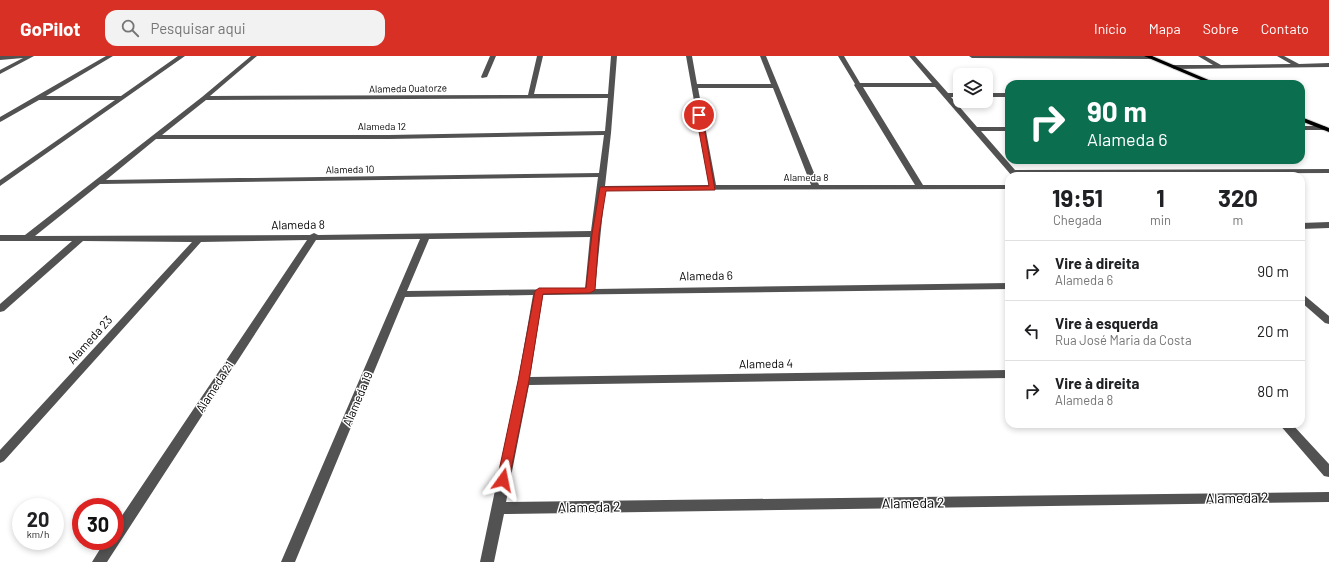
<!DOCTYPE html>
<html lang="pt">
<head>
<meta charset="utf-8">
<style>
  body { margin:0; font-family:Barlow,sans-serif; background:#f2f2f2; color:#202124; height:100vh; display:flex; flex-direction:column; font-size:15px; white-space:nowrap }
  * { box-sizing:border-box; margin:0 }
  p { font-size:13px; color:#757577 }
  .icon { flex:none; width:22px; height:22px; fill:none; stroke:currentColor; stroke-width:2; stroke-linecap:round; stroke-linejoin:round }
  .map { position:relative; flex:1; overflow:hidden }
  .drawer { position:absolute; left:1005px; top:116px; width:300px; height:256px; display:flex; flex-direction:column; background:#fff; border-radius:12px; box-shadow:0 2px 6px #0003 }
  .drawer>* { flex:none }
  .banner { position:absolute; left:1005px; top:24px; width:300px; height:84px; border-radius:12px; box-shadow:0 2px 6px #0003; background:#0b6e4f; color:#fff; overflow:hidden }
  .tools { position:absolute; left:953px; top:12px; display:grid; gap:8px }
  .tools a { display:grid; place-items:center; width:40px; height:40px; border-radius:8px; background:#fff; box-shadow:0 2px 6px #0003; font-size:20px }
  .speed { position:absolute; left:12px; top:442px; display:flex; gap:8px; font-size:20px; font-weight:700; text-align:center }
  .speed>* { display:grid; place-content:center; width:52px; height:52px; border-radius:50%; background:#fff; box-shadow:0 2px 6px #0003; line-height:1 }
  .speed small { font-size:10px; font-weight:400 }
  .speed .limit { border:6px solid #d22; background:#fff; color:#111 }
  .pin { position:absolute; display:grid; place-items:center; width:34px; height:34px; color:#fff; margin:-17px; border:2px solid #fff; border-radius:50%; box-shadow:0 1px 4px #0007 }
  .me { position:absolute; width:44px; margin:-22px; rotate:12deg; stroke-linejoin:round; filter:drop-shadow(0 0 3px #0008) }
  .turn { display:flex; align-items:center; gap:14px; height:84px; padding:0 16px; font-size:18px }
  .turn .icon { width:52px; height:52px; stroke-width:2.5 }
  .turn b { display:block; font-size:28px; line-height:34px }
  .eta { display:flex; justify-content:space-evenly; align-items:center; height:68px; text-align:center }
  .eta b { font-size:24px; font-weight:700; line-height:28px }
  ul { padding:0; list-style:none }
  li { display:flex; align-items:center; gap:12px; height:60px; padding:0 16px; border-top:1px solid #e0e0e0 }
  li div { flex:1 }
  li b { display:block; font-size:15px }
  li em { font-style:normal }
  header { display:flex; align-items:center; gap:24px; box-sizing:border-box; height:56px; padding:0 20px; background:#d93025; color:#fff }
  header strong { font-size:19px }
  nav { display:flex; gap:22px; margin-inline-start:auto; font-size:14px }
  .search { width:280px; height:36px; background:#f2f2f2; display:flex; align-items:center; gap:10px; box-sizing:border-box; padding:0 14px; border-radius:12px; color:#757577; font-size:15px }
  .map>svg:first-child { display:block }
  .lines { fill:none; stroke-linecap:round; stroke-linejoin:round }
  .major-casing { stroke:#dbdbdb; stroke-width:2 }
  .minor { fill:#525252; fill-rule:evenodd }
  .major { fill:#000; fill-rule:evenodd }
  .route { fill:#d93025; stroke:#8d1f18 }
  .labels { text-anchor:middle; stroke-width:3; stroke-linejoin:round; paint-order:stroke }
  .far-street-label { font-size:10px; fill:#000; stroke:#fff }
  .street-label { font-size:12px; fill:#000; stroke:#fff }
  .near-street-label { font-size:14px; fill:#000; stroke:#fff }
</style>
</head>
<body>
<header>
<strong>GoPilot</strong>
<div class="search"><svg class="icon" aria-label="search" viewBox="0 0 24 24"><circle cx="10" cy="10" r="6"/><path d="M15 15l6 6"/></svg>Pesquisar aqui</div>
<nav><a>Início</a><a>Mapa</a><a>Sobre</a><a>Contato</a></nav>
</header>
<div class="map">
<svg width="1329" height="506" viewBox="0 0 1329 506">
  <rect width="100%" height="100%" fill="#fff"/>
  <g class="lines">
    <defs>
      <path id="major" d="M1144 0H1152L1218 28H1210Z
        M1301 61 1329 72V76L1301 65Z"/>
    </defs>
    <!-- major casing -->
    <use href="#major" class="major-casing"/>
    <!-- minor -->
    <path class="minor" d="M0 0H34L0 18V14L23 2 0 4Z
      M106 0H113L46 40H121L178 0H185L0 130V124L115 44H39L2 65 0 66V61Z
      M251 0H257L210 40 528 39 537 0H543L534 38H608L611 0H617L611 77 605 130 709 129 686 0H692L697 28H771L760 0H766L819 129H915L854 29 855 28 838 0H844L860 27H932L909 0H915L948 37H960V41H951L977 71H1009V75H981L1015 114 1329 113V117L1019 118 1020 120H1012L935 31H863L923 129H1009V133L605 134 595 233 1009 227V233L543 239 530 321 1009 314V322L529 329 506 446 1329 436V446L504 458 494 506H480L518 325 533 239 405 241 295 506H281L420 183 316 184 107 506H92L105 485H115V470L307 184 201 186 4 405 0 407V394L192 186 83 185 4 255 0 256V248L72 185H0V179H25L202 41ZM698 32H773L811 129H716ZM608 42 605 75 389 79H162L206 44ZM604 79 599 117 106 124 156 83H389ZM598 121 591 175 318 179 314 177 310 179 35 180 100 128ZM590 181 585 233 407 235 429 183Z
      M490 0H496L487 21 482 22 481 21Z
      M969 0H1152L1153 1 1150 3 972 2Z
      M1198 0H1205L1221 9 1291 8 1277 0H1284L1299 8 1329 7V11L1174 13 1171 11 1174 9H1213Z
      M986 37H1009V41H986Z
      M1301 70H1324L1327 72 1324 74H1301Z
      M1329 166V172L1301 173V167Z
      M1301 238 1304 239 1329 260V268L1325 267 1301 246Z
      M1279 368H1292L1329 408V421L1324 420Z"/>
    <!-- major -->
    <use href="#major" class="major"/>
  </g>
  <!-- route -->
  <path class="route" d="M699 57 702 59 715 134 606 135 599 178 595 234 590 237 543 238 529 325 509 424 507 427H499L497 424 518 325 535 235 539 232H586L592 178 600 131 709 130 696 59Z"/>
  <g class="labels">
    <!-- far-street labels -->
    <g class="far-street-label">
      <text transform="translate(408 32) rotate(-1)" y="4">Alameda Quatorze</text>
      <text x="382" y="74">Alameda 12</text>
      <text transform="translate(350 113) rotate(-1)" y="4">Alameda 10</text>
      <text x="806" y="125">Alameda 8</text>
    </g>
    <!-- street labels -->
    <g class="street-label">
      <text transform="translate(298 169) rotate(-1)" y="4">Alameda 8</text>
      <text transform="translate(706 220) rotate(-1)" y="4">Alameda 6</text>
      <text transform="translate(90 284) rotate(-48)" y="4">Alameda 23</text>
      <text transform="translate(766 308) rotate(-1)" y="4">Alameda 4</text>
      <text transform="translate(215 331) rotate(-57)" y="4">Alameda 21</text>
      <text transform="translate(358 343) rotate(-67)" y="4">Alameda 19</text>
    </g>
    <!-- near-street labels -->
    <g class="near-street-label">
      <text transform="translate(1237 442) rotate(-1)" y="5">Alameda 2</text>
      <text transform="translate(913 447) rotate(-1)" y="5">Alameda 2</text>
      <text transform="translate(589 451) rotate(-1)" y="5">Alameda 2</text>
    </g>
  </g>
</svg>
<div class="tools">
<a><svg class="icon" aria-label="layers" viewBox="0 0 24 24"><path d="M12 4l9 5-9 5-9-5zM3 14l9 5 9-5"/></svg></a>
</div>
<div class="speed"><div>20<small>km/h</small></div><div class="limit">30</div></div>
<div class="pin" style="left:699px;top:59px;background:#d93025"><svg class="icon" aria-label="arrive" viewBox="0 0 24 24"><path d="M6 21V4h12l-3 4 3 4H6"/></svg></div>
<svg class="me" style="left:503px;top:424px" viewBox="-20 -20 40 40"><path d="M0-17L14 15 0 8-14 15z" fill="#d93025" stroke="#fff" stroke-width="4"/></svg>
<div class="banner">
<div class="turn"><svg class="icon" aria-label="right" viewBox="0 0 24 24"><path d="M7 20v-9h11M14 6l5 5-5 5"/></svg><div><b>90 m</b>Alameda 6</div></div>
</div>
<section class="drawer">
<div class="eta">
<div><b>19:51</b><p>Chegada</p></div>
<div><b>1</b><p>min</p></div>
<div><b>320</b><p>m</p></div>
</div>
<ul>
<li><svg class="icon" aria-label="right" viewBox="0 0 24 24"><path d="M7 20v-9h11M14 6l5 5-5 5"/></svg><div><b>Vire à direita</b><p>Alameda 6</p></div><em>90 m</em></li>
<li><svg class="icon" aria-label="left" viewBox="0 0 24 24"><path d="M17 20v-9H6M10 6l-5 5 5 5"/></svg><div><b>Vire à esquerda</b><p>Rua José Maria da Costa</p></div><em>20 m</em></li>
<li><svg class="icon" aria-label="right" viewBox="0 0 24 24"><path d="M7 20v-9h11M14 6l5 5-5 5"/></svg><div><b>Vire à direita</b><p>Alameda 8</p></div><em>80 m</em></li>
</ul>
</section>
</div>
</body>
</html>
